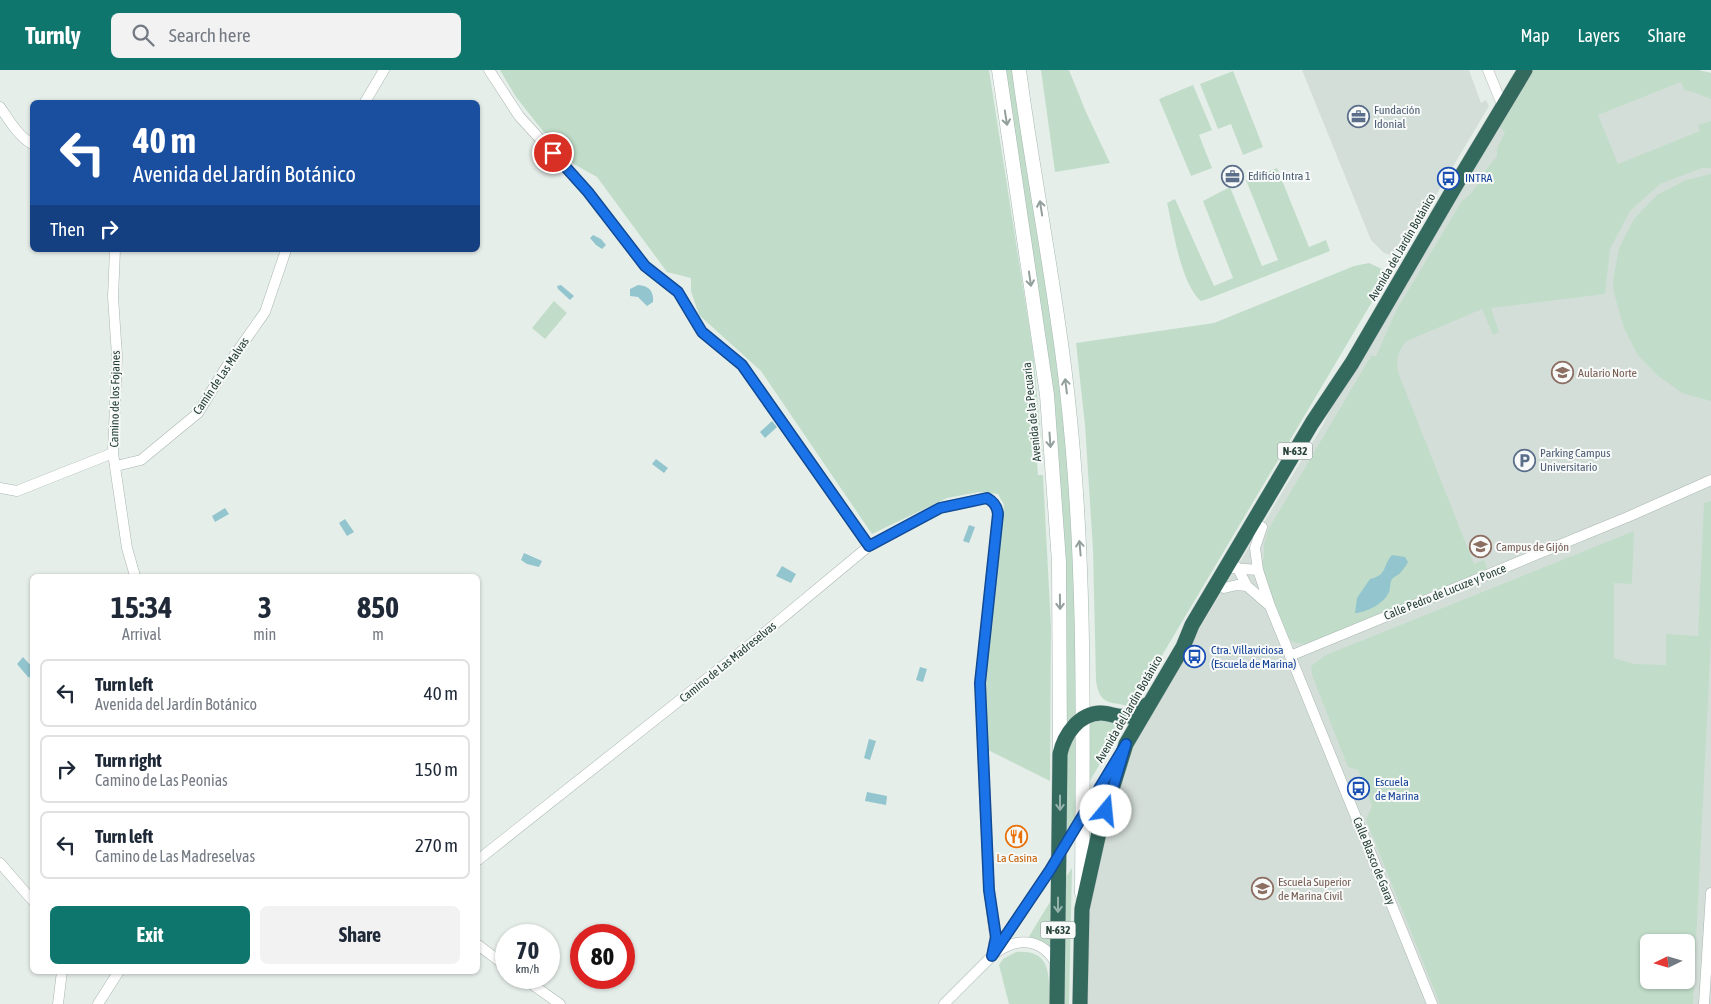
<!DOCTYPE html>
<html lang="en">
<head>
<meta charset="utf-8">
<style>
  body { margin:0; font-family:"Asap Condensed",sans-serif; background:#f2f2f3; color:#1f2937; height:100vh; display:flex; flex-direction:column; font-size:19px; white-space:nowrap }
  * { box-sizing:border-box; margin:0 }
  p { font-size:16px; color:#747a83 }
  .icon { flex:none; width:28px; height:28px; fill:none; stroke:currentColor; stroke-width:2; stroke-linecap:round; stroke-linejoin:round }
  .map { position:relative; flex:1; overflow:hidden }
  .side { position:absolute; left:30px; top:504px; width:450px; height:400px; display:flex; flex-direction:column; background:#fff; border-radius:8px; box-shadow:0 1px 4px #0004 }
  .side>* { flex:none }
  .guide { position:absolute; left:30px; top:30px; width:450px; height:152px; border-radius:8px; box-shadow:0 1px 4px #0004; background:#1a4fa0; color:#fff; overflow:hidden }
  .needle { width:32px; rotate:265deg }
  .buttons { position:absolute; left:1640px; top:864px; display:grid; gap:10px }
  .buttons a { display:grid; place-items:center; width:55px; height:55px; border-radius:8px; background:#fff; box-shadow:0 1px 4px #0004; font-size:25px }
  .speed { position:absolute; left:495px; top:854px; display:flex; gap:10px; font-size:25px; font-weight:700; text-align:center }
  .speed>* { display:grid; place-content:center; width:65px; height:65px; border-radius:50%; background:#fff; box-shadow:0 1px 4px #0004; line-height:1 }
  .speed small { font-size:12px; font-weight:400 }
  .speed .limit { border:8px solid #d22; background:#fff; color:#111 }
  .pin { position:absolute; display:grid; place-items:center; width:42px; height:42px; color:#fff; margin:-21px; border:2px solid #fff; border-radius:50%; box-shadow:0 1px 5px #0007 }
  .me { position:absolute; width:55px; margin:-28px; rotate:17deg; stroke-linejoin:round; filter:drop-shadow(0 0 4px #0008) }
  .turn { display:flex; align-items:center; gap:18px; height:105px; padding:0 20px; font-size:22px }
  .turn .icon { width:65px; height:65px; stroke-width:2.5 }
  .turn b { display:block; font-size:35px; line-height:42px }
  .then { display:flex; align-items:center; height:48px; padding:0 20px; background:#0003; gap:10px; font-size:19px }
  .eta { display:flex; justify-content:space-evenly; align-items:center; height:85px; text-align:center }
  .eta b { font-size:30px; font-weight:700; line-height:35px }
  .action { display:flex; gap:10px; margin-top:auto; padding:10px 20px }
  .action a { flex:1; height:58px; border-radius:8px; background:#0f766e; color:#fff; font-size:20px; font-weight:700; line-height:58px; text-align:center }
  .action a+a { background:#f2f2f3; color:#1f2937 }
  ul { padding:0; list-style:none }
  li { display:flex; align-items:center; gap:15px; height:68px; margin:0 10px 8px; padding:0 10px; border:2px solid #e0e1e3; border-radius:8px }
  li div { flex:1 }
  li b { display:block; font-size:19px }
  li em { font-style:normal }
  header { display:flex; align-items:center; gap:30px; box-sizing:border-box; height:70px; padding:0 25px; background:#0f766e; color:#fff }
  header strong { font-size:24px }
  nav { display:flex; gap:28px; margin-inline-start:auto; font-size:18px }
  .search { width:350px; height:45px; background:#f2f2f3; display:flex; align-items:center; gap:12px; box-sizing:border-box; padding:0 18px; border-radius:8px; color:#747a83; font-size:19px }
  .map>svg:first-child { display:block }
  .built { fill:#d4ded9; fill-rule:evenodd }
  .grass { fill:#c1ddc9; fill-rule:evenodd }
  .water { fill:#93c5ce }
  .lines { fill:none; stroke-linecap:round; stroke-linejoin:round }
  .street-casing { stroke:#a9b6b1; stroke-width:11 }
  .secondary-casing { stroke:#a5b9b2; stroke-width:15 }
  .highway-casing { stroke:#c2c9c7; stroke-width:16 }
  .street { stroke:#fff; stroke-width:10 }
  .secondary { stroke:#fff; stroke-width:14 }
  .highway { stroke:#34695e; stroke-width:15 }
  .oneway { stroke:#929f9c }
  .oneway2 { stroke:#96b2ab }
  .route-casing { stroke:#114b97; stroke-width:12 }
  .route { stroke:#1a73e8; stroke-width:9 }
  .labels { text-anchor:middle; stroke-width:4; stroke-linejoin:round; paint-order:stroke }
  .shield { fill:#f7faf8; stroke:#657772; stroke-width:1 }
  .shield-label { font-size:11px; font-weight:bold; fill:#263f38 }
  .service-label { font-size:12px; fill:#4e5e75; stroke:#f7faf8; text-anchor:start }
  .transit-label { font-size:12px; fill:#164399; stroke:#f7faf8; text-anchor:start }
  .street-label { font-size:12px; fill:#263f38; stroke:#f7faf8 }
  .education-label { font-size:12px; fill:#785e54; stroke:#f7faf8; text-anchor:start }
  .food-label { font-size:12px; fill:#c56008; stroke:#f7faf8 }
</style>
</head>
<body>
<header>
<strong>Turnly</strong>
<div class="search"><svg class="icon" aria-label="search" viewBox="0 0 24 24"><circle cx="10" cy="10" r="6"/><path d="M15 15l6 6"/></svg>Search here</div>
<nav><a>Map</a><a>Layers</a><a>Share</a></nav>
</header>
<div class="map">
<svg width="1711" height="934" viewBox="0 0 1711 934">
  <rect width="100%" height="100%" fill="#e6eeea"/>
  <!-- built -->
  <path class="built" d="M1302 0H1469L1481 33 1486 30 1489 36 1401 184 1393 186 1384 183 1371 170Z
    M1698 0 1711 3V934H1080L1082 839 1126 674 1183 577 1199 559 1323 355 1352 293 1494 51ZM1649 872H1686V910H1649Z"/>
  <!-- grass -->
  <path class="grass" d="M500 0H989L1033 281 1043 391 1037 392 1038 405H1043L1051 557 1050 711 986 679 983 620 986 578 1004 435 998 424 979 422 947 428 872 464 761 301 699 245 691 221V208L667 202 597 107 572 93 542 60 516 27Z
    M999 0H1019L1067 321 1082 748 1058 786 1060 684 1047 325Z
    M1041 0H1069L1086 42 1110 93 1055 102Z
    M1525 0H1698L1711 3V29L1693 22 1684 20 1681 12 1598 45 1618 94 1700 61 1698 55 1711 51V98H1702L1660 114 1630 141 1610 179 1605 224 1491 238 1499 262 1493 265 1482 239 1407 271C1398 280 1396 289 1398 302L1474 494 1484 490 1489 504 1313 576 1293 572 1280 562 1258 500 1264 487V475L1268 460 1371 286H1376L1397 239 1462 131C1480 119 1482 100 1497 87V78L1505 62 1494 51Z
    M1233 1 1263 77 1243 85 1231 54 1218 59 1200 14Z
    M1193 15 1212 60 1199 65 1212 98 1191 106 1159 29Z
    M1277 98 1309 177 1326 170 1330 181 1213 227 1201 231C1181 215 1173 158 1167 133L1175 129 1214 216 1233 208 1203 131 1230 117 1262 196 1278 190 1246 110Z
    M1711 104V331L1682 323 1657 305 1637 284 1624 258 1614 223 1613 211 1619 178 1634 149 1657 125 1686 110Z
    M1369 193 1382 199 1386 205 1385 210 1132 636C1127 636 1124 635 1119 634 1103 632 1099 628 1096 611L1093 480 1085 355 1076 273 1214 253 1354 196Z
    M554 231 567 243 545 269 532 258Z
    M1711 431V567L1693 934H1440L1366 750 1372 736 1358 700 1348 697 1312 605 1311 596 1326 585 1634 461 1632 514 1614 513V588L1634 594 1666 595V564L1698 566 1704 433ZM1649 872H1686V910H1649Z
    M1095 650 1119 652 1120 660 1088 714 1087 651Z
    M1072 798 1069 934H1063L1066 807Z
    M1053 827 1051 879 1028 868Z
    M1016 882C1053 879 1049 908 1049 934H1009L999 895 1003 889Z"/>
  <!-- water -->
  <path class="water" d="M593 165 601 169 606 175 602 179 596 175 590 168Z
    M561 215 574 226 570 230 558 219 557 216Z
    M638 215C649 216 654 221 653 232L647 236 638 227 630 226V219Z
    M772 351 777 357 765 368 760 362Z
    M656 389 668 398 664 403 652 394Z
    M225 438 229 444 215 452 212 446Z
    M345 449 354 462 347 466 339 453Z
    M969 455 975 457 969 473 963 471Z
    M524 483 542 491 539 497 527 494 521 490Z
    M1392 485 1405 487 1408 492C1406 495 1404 499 1401 502 1399 505 1395 506 1392 509 1389 514 1391 520 1388 524 1383 534 1365 543 1355 543L1357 528 1370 509C1388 505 1382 496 1392 485Z
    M782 496 796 504 791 513 776 506Z
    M23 587 32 597V608L28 607 17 594Z
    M920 597 927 599 923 612 916 610Z
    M869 669 876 671 870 690 864 688Z
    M867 722 887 726 886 735 865 731Z"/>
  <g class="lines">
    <defs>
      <path id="street" d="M489 0 519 46 588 122 645 196 678 222 702 262 742 295 869 476
        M1488 0 1503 37
        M365 32 384 0
        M0 37C9 50 18 66 32 74
        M115 180 113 227 117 286 113 383 127 478 135 506
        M116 396 141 390 198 343 225 299 265 242 286 180
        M0 418 17 421 113 383
        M1262 457 1255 478 1258 500 1270 536 1432 934
        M1237 497 1247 516 1270 536
        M1232 498 1258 500
        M1224 518 1237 515 1247 516
        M1290 586 1630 446 1711 410
        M478 790 757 569 869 476 940 438 987 428C994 432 997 436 998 444L980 613 989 820 995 867 992 886
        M0 793 32 830
        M478 875 506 896
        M997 882C1020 866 1043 869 1057 895
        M523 908 560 934
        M58 934 62 901
        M98 934 119 901
        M944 934 992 886 1050 799 1116 692
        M1704 934 1711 823"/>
      <path id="secondary" d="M999 0 1047 325 1059 492 1060 680
        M1019 0C1033 107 1055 213 1067 321 1086 487 1083 655 1082 823"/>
      <path id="highway" d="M1057 934 1060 684C1064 665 1079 643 1101 643 1112 643 1121 650 1132 645 1138 643 1143 638 1148 634
        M1080 934 1082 839 1100 758 1126 674 1183 577 1192 555 1312 353 1352 293 1457 113 1525 0"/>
    </defs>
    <!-- street casing -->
    <use href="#street" class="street-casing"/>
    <!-- secondary casing -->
    <use href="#secondary" class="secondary-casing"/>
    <!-- highway casing -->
    <use href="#highway" class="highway-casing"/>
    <!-- street -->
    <use href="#street" class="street"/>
    <!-- secondary -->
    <use href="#secondary" class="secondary"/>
    <!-- highway -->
    <use href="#highway" class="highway"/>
  </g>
  <!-- one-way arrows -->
  <defs><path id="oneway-shaft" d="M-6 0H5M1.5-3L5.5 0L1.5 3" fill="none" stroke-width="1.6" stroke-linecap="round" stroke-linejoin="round" transform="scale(1.25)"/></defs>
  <g class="oneway">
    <use href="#oneway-shaft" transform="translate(1006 48) rotate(81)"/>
    <use href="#oneway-shaft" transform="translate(1041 138) rotate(-99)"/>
    <use href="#oneway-shaft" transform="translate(1030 209) rotate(82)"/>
    <use href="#oneway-shaft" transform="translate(1066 316) rotate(-97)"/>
    <use href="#oneway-shaft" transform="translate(1050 370) rotate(86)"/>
    <use href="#oneway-shaft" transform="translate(1080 478) rotate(-95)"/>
    <use href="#oneway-shaft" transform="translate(1060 532) rotate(89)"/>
  </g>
  <g class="oneway2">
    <use href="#oneway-shaft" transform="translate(1060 733) rotate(90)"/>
    <use href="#oneway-shaft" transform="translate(1058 835) rotate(90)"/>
  </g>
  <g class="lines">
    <defs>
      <path id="route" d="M553 83 588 122 645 196 678 222 702 262 742 295 869 476 940 438 987 428C994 432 997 436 998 444L980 613 989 820 996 867 992 886 1050 800 1126 674 1106 741"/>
    </defs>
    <!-- route casing -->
    <use href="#route" class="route-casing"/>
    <!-- route -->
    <use href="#route" class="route"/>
  </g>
  <!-- icons -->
  <defs>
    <symbol id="office-ring" viewBox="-11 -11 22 22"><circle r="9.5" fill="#f7faf8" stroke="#5c6f8a" stroke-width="1.5"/><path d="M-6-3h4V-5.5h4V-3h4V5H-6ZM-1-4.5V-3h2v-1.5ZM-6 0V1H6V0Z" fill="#5c6f8a"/></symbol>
    <symbol id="bus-ring" viewBox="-11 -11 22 22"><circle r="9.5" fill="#f7faf8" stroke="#1a4fb4" stroke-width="1.5"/><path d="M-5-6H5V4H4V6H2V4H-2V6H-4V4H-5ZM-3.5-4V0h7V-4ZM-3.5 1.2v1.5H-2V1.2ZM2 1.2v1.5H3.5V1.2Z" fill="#1a4fb4"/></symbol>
    <symbol id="university-ring" viewBox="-11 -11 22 22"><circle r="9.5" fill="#f7faf8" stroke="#8d6e63" stroke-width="1.5"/><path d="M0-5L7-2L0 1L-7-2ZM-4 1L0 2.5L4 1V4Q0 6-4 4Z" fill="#8d6e63"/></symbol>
    <symbol id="parking-ring" viewBox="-11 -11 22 22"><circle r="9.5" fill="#f7faf8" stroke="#5c6f8a" stroke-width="1.5"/><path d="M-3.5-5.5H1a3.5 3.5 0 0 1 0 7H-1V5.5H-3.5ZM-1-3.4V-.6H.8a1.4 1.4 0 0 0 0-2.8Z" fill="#5c6f8a"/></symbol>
    <symbol id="restaurant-ring" viewBox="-11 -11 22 22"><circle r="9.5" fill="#f7faf8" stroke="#e8710a" stroke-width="1.5"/><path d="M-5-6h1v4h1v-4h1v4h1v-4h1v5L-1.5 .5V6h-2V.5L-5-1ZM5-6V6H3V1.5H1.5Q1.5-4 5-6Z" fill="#e8710a"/></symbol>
  </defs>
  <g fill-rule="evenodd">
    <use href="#office-ring" x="1346" y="34" width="25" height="25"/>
    <use href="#office-ring" x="1220" y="94" width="25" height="25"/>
    <use href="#bus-ring" x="1436" y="96" width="25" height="25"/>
    <use href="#university-ring" x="1550" y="290" width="25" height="25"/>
    <use href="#parking-ring" x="1512" y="378" width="25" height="25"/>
    <use href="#university-ring" x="1468" y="464" width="25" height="25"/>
    <use href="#bus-ring" x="1182" y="574" width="25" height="25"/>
    <use href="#bus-ring" x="1346" y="706" width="25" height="25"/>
    <use href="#restaurant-ring" x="1004" y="754" width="25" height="25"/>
    <use href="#university-ring" x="1250" y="806" width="25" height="25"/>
  </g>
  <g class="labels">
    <!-- shield labels -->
    <g class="shield">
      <rect x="1277.5" y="372.5" width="35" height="17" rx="4"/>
      <rect x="1040.5" y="851.5" width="35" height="17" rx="4"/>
    </g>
    <g class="shield-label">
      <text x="1295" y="385">N-632</text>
      <text x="1058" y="864">N-632</text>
    </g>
    <!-- service labels -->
    <g class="service-label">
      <text x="1374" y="44">Fundación<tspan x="1374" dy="14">Idonial</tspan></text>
      <text x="1248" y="110">Edificio Intra 1</text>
      <text x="1540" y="387">Parking Campus<tspan x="1540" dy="14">Universitario</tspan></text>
    </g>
    <!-- transit labels -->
    <g class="transit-label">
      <text x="1465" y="112">INTRA</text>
      <text x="1211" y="584">Ctra. Villaviciosa<tspan x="1211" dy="14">(Escuela de Marina)</tspan></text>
      <text x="1375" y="716">Escuela<tspan x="1375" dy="14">de Marina</tspan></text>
    </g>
    <!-- street labels -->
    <g class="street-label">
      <text transform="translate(1402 177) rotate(-60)" y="4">Avenida del Jardín Botánico</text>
      <text transform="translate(221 306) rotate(-56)" y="4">Camín de Las Malvas</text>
      <text transform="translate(115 329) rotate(-89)" y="4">Camino de los Fojanes</text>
      <text transform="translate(1032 342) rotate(-96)" y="4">Avenida de la Pecuaria</text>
      <text transform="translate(1445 522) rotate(-22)" y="4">Calle Pedro de Lucuze y Ponce</text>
      <text transform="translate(728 592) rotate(-39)" y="4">Camino de Las Madreselvas</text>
      <text transform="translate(1129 639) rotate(-60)" y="4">Avenida del Jardín Botánico</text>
      <text transform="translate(1374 791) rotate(68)" y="4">Calle Blasco de Garay</text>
    </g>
    <!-- education labels -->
    <g class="education-label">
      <text x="1578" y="307">Aulario Norte</text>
      <text x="1496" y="481">Campus de Gijón</text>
      <text x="1278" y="816">Escuela Superior<tspan x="1278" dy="14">de Marina Civil</tspan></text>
    </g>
    <!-- food labels -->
    <g class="food-label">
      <text x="1017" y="792">La Casina</text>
    </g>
  </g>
</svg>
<div class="buttons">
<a><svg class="needle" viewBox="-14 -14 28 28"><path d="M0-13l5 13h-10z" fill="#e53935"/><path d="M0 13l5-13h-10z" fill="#747a83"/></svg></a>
</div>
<div class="speed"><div>70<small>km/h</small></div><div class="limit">80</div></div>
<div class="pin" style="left:553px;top:83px;background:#d93025"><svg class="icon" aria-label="arrive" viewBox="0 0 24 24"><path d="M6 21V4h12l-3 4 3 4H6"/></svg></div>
<svg class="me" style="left:1106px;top:741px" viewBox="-20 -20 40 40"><circle r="19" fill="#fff"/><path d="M0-13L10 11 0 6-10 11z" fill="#1a73e8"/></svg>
<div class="guide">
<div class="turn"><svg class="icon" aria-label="left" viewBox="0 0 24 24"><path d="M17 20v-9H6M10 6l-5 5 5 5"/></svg><div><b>40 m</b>Avenida del Jardín Botánico</div></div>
<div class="then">Then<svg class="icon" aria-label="right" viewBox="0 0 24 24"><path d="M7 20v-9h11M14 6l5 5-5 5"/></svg></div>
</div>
<section class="side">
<div class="eta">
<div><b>15:34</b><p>Arrival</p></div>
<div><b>3</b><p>min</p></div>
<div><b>850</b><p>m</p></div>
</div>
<ul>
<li><svg class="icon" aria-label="left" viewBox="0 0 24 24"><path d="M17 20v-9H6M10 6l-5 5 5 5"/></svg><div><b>Turn left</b><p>Avenida del Jardín Botánico</p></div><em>40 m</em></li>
<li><svg class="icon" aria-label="right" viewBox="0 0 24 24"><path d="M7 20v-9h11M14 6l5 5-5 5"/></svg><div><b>Turn right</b><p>Camino de Las Peonias</p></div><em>150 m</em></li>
<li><svg class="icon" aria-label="left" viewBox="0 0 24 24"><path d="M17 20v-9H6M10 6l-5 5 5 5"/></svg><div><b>Turn left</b><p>Camino de Las Madreselvas</p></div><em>270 m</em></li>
</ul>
<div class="action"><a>Exit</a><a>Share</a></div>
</section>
</div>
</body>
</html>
